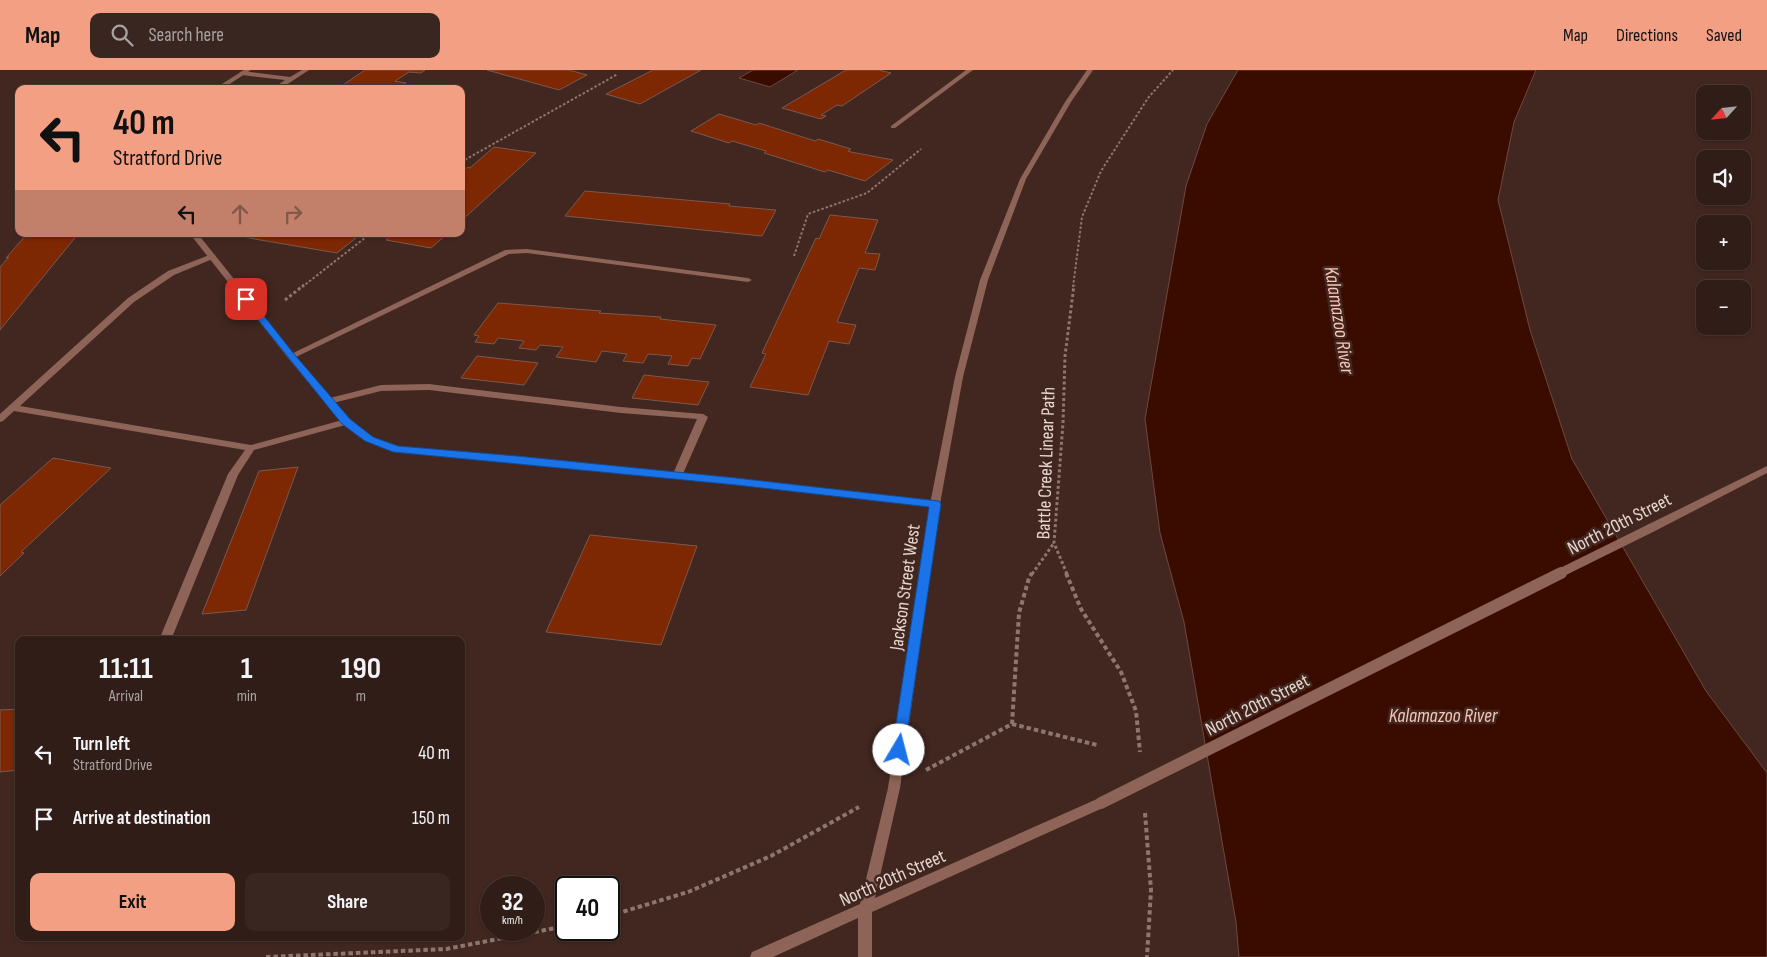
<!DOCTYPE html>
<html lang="en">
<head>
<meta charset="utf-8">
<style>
  body { margin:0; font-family:"Sofia Sans Condensed",sans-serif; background:#392620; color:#f1f3f6; height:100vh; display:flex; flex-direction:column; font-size:19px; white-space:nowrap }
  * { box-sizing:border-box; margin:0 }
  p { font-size:16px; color:#a8a2a1 }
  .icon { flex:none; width:28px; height:28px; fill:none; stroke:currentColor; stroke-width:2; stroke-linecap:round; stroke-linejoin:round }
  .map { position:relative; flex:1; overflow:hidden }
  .sheet { position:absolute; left:15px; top:566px; width:450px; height:305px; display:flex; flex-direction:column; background:#311d17; border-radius:10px; box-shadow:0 1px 4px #0004,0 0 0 1px #4c3b36 }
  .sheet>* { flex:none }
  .banner { position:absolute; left:15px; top:15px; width:450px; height:152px; border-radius:10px; box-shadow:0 1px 4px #0004,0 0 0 1px #4c3b36; background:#f39f84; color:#111; overflow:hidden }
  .needle { width:32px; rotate:243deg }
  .controls { position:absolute; left:1696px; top:15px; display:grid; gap:10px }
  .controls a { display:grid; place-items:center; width:55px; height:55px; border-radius:10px; background:#311d17; box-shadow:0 1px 4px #0004,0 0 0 1px #4c3b36; font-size:25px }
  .speed { position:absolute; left:480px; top:806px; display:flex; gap:10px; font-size:25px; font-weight:700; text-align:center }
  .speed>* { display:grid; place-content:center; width:65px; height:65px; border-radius:50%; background:#311d17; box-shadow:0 1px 4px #0004,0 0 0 1px #4c3b36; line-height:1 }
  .speed small { font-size:12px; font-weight:400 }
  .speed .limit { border:2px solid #111; border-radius:8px; background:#fff; color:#111 }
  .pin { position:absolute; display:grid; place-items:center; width:42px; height:42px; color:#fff; margin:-21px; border-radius:10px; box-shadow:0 2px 8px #0006 }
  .me { position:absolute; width:55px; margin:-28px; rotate:8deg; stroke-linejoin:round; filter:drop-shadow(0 0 4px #0008) }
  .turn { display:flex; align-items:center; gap:18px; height:105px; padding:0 15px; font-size:22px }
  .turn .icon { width:65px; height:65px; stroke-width:2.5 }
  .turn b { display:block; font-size:35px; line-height:42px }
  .lanes { display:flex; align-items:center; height:48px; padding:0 15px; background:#0003; justify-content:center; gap:25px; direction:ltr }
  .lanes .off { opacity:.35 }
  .eta { display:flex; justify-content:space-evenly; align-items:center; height:85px; text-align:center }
  .eta b { font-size:30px; font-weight:700; line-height:35px }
  .button { display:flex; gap:10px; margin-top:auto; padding:10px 15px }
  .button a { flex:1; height:58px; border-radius:10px; background:#f39f84; color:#111; font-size:20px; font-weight:700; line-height:58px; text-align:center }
  .button a+a { background:#392620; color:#f1f3f6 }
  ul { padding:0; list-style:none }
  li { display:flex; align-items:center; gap:15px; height:65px; padding:0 15px }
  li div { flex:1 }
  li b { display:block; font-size:19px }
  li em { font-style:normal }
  header { display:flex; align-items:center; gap:30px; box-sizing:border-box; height:70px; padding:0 25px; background:#f39f84; color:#111 }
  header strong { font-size:24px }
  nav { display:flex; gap:28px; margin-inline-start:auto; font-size:18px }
  .search { width:350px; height:45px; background:#392620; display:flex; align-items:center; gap:12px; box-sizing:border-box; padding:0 18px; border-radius:10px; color:#a8a2a1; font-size:19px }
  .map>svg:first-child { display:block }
  .water { fill:#3a0c00; stroke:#6e483e }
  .building { fill:#7d2703; stroke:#785a50 }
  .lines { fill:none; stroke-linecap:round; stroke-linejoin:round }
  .path-far2 { stroke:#8d7670; stroke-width:2; stroke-dasharray:2.5 2; stroke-linecap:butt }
  .path-far1 { stroke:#8d7670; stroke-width:3; stroke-dasharray:3 2.5; stroke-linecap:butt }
  .path { stroke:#8d7670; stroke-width:4; stroke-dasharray:4.5 3; stroke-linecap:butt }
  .service { fill:#8d6457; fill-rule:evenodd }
  .minor { fill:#8d6457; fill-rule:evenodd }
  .tertiary { fill:#8d6457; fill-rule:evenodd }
  .tertiary-bridge-far1 { stroke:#8d6457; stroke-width:9 }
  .tertiary-bridge { stroke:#8d6457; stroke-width:12 }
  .route { fill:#1a73e8; stroke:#114b97 }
  .labels { text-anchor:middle; stroke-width:5; stroke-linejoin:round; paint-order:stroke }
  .street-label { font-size:19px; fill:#e7d5d0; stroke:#41271f }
  .water-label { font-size:20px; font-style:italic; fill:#f8c5b5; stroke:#41271f }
</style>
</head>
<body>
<header>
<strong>Map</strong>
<div class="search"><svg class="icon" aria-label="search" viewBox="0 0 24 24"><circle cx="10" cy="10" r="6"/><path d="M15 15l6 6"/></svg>Search here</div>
<nav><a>Map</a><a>Directions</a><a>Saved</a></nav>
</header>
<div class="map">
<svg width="1767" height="887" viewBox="0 0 1767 887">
  <rect width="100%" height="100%" fill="#41271f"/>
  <!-- water -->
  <path class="water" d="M753 0H798L770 17 739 8Z
    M1238 0H1536L1514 52 1498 130 1530 260 1572 389 1706 621 1767 703V887H1239L1236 852 1184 552 1160 463 1145 349 1186 116 1207 54Z"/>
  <!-- building -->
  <path class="building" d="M365 0H425L421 3 409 2 395 11 406 13 398 19H337Z
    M487 0H569L587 5 559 20Z
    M653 0H701L640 34 606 24Z
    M846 0H879L891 3 842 36 837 35 821 45 826 46 821 49 782 38Z
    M719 44 756 55 759 53 815 71 818 69 851 79 848 81 851 82 893 90 865 111 828 100 825 102 764 83 766 81 732 71 729 73 691 61Z
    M494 77 536 83 461 151V103L468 97 470 98Z
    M585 121 730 134 729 136 776 140 762 166 565 146Z
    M830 145 878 150 865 183 880 184 875 200 859 198 837 252 856 255 849 274 829 271 808 325 750 317 766 284 762 283 816 168 819 169Z
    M27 164H78L0 260V197L9 187 6 188Z
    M240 164H333L356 168 337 183 237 166Z
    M393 164H447L431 178 386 170Z
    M498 233 601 241 599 243 661 247 660 249 716 255 700 289 692 288 688 296 668 294 672 286 648 284 643 293 623 291 627 284 602 281 596 292 556 287 563 277 540 275 536 280 519 278 524 271 498 268 494 274 475 272 479 266 474 265Z
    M477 286 538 293 524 315 461 308Z
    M644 305 709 312 698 335 632 328Z
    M53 388 111 398 21 482 24 483 0 506V435Z
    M298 397 246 540 202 544 259 401Z
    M590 465 697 476 661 575 546 562Z
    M19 639V700L0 702V640Z"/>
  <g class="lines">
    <!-- path-far2 -->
    <path class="path-far2" d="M461 92 618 4
      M794 186 808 144 867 123 921 79
      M302 217 370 164
      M1073 217 1082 147 1101 101 1148 28 1173 0"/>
    <!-- path-far1 -->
    <path class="path-far1" d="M285 230 304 215
      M1032 504 1054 473
      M1067 504 1054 473 1063 353 1065 286 1074 215"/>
    <!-- path -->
    <path class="path" d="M1066 503 1081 539 1121 602 1136 641 1140 682
      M1012 654 1097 675
      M926 700 1012 654 1019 543 1029 508 1032 503
      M1145 743 1151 820 1147 887
      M609 846 688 822 771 786 859 737
      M266 887 446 879 566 856"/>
    <!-- service -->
    <path class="service" d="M302 0H309L280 19H272L285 10 242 5 239 3 242 1 290 7Z
      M966 0H973L895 58H891V56Z
      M527 179 748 208 752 210 748 212 527 183 509 184 294 288 291 289 287 286 505 180Z
      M212 184 216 186 215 188 174 205 134 232 20 336 251 375 346 349 351 352 349 354 254 380 238 405 171 570H159L228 404 245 380 14 341 3 351 0 352V344L128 228 168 201Z
      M429 314 621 337 703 344 708 347 682 406 677 409 672 406 697 349 621 343 429 320 381 321 329 334 325 331 326 329 381 315Z"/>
    <!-- minor -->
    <path class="minor" d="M244 0H251L222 19H214Z
      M190 164H198L294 284 349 350 372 367 398 377 736 408 935 431 940 434 935 437 736 414 394 382 366 371 343 354 288 288Z"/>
    <!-- tertiary -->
    <path class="tertiary" d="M1087 0H1093L1071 32 1026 109 988 210 963 307 940 434 900 718 875 828 1097 729 1101 727 1105 729 1107 733 1105 737 872 842V887H858V848L773 887H750L752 882 860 834 888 718 930 434 955 307 980 210 1020 109 1065 32Z
      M1767 396V403L1655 461 1651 462 1646 458 1647 455Z"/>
    <!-- tertiary-bridge-far1 -->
    <path class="tertiary-bridge-far1" d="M1558 504 1651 458"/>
    <!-- tertiary-bridge -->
    <path class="tertiary-bridge" d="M1101 733 1561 503"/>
  </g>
  <!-- route -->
  <path class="route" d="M246 226 249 227 294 284 350 349 373 367 398 376 517 386 736 408 939 431 941 434 904 684 899 686 894 684 892 680 929 437 736 415 393 382 365 371 342 354 243 231 241 229Z"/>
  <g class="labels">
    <!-- street labels -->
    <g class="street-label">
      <text transform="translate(1045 393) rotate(-88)" y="7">Battle Creek Linear Path</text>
      <text transform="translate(1619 453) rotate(-27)" y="7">North 20th Street</text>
      <text transform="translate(904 517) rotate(-82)" y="7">Jackson Street West</text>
      <text transform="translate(1257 634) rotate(-27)" y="7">North 20th Street</text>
      <text transform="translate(892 807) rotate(-24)" y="7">North 20th Street</text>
    </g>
    <!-- water labels -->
    <g class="water-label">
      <text transform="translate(1340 250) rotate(81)" y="7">Kalamazoo River</text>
      <text x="1443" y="652">Kalamazoo River</text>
    </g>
  </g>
</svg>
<div class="controls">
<a><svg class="needle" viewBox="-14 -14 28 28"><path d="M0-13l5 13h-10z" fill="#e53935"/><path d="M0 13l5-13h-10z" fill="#a8a2a1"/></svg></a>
<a><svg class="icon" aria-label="sound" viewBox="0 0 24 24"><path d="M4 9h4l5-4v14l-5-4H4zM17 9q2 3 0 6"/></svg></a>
<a>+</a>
<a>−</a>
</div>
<div class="speed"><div>32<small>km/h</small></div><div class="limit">40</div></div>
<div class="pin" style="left:246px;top:229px;background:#d93025"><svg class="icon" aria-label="arrive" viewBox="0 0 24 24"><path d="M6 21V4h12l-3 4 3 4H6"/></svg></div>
<svg class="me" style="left:899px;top:680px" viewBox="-20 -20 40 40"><circle r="19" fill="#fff"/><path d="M0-13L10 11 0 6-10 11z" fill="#1a73e8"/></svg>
<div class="banner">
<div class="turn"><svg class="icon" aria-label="left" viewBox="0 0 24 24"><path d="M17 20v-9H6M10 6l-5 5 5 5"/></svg><div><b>40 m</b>Stratford Drive</div></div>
<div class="lanes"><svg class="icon" aria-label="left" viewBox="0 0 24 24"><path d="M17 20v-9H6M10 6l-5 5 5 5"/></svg><svg class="icon off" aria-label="ahead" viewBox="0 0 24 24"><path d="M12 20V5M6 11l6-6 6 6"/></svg><svg class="icon off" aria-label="right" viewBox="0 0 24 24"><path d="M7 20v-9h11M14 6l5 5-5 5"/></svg></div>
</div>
<section class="sheet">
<div class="eta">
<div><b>11:11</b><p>Arrival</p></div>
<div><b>1</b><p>min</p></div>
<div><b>190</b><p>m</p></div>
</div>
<ul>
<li><svg class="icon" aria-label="left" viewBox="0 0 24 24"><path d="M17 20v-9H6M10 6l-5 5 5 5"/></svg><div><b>Turn left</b><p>Stratford Drive</p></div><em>40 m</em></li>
<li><svg class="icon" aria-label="arrive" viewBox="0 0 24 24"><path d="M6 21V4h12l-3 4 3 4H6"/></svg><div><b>Arrive at destination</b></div><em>150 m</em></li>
</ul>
<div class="button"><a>Exit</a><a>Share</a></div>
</section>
</div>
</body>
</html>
